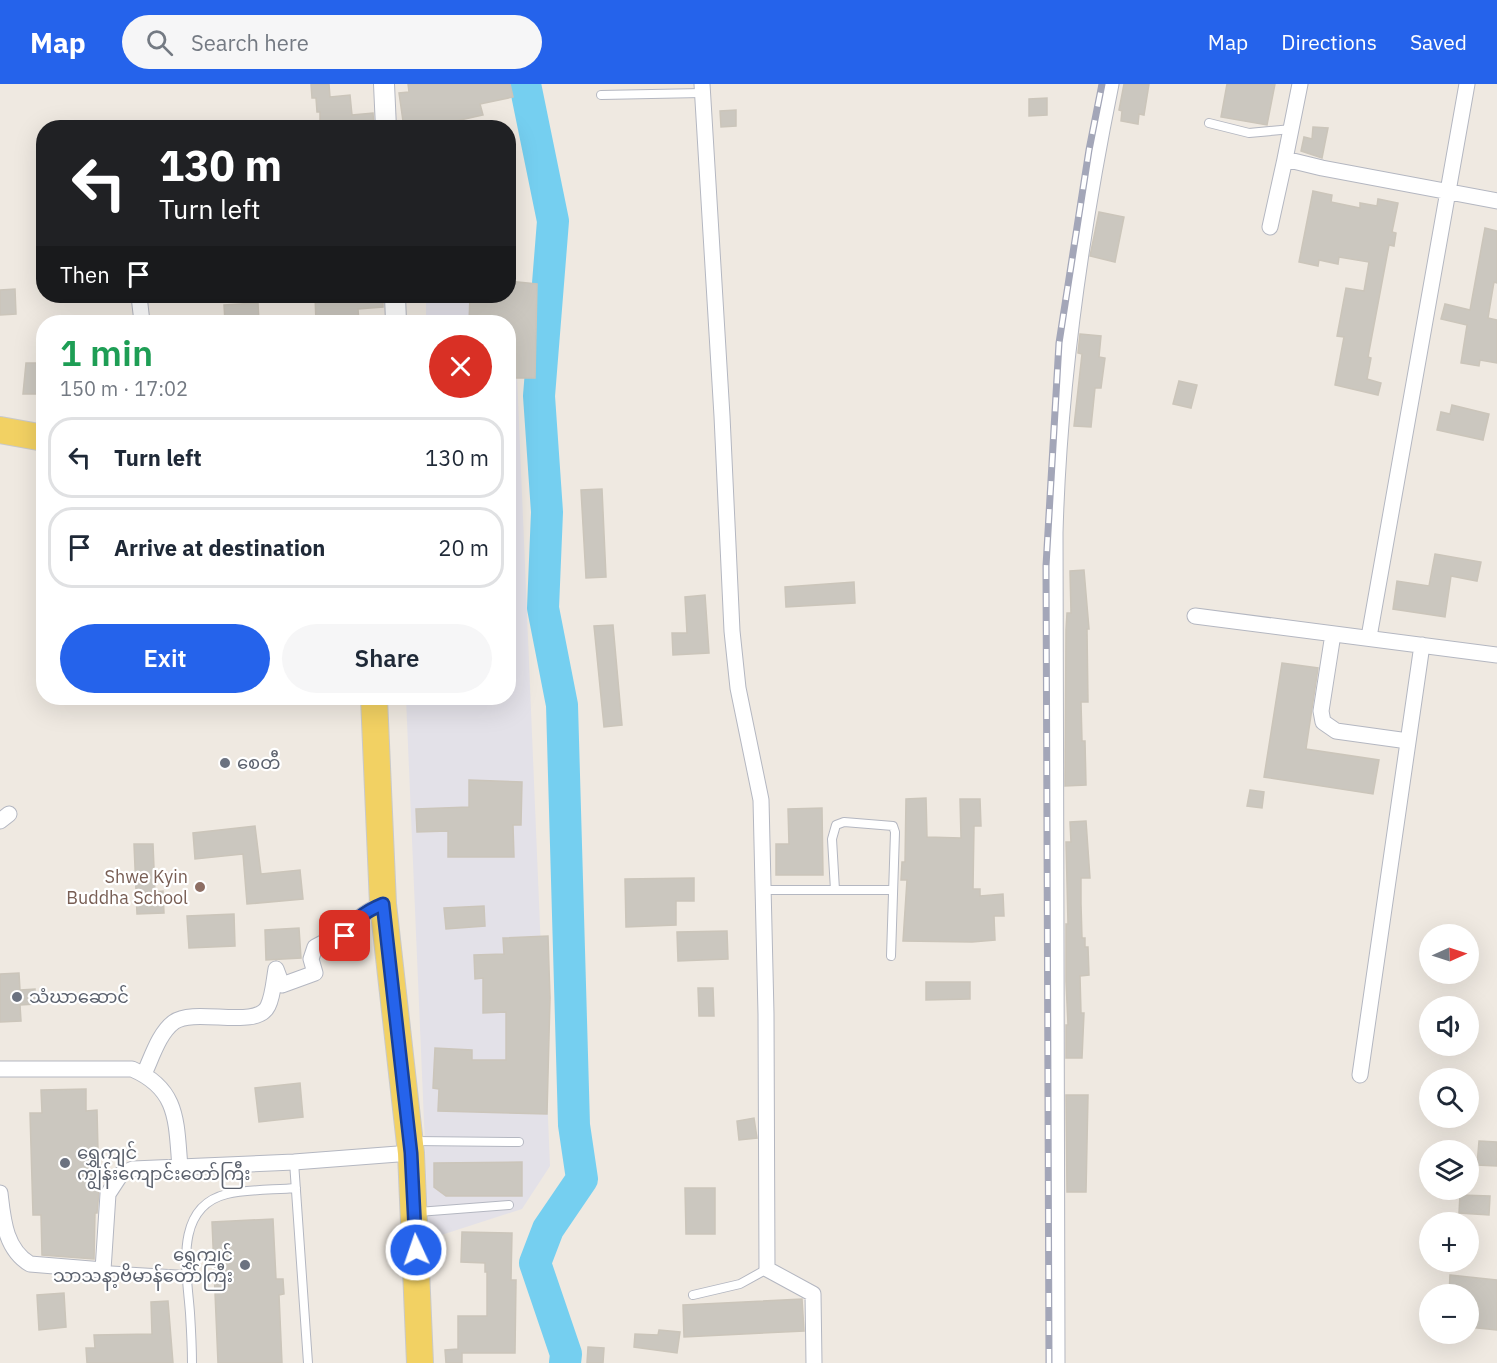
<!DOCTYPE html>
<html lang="en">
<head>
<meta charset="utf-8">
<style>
  body { margin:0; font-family:"IBM Plex Sans","Noto Sans Myanmar",sans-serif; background:#f6f6f7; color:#1f2937; height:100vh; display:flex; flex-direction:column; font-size:22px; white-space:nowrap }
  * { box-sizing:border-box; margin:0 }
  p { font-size:20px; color:#747a83 }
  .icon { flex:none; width:33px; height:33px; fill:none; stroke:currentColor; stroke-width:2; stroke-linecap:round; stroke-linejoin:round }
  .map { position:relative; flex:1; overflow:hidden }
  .panel { position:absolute; left:36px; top:231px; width:480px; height:390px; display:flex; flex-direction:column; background:#fff; border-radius:24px; box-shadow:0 6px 24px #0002 }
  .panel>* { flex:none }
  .hud { position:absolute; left:36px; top:36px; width:480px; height:183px; border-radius:24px; box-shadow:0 6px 24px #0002; background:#202124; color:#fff; overflow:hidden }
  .needle { width:39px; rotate:87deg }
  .buttons { position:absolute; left:1419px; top:840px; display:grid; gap:12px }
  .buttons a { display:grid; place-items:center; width:60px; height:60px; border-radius:50%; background:#fff; box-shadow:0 6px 24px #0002; font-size:30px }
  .pin { position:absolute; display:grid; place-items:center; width:51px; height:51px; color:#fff; margin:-26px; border-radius:12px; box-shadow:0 3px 9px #0006 }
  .me { position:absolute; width:66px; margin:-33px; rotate:357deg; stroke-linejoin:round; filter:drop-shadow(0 0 4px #0008) }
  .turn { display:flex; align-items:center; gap:21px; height:126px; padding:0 24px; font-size:27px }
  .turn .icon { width:78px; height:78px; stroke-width:2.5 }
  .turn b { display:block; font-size:42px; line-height:51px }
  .then { display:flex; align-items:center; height:57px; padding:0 24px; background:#0003; gap:12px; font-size:22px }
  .round { display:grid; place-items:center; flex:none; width:63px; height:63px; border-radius:32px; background:#f6f6f7 }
  .overview { display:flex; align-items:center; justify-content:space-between; height:102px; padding:0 24px }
  h1 { font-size:36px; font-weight:600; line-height:45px; color:#1e9e55 }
  .action { display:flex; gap:12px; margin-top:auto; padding:12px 24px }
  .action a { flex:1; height:69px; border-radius:36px; background:#2563eb; color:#fff; font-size:24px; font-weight:600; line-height:69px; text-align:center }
  .action a+a { background:#f6f6f7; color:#1f2937 }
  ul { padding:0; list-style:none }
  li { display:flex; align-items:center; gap:18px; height:81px; margin:0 12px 9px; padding:0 12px; border:3px solid #e0e1e3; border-radius:24px }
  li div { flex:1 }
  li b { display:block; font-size:22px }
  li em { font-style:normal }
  header { display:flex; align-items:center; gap:36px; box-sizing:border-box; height:84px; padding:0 30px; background:#2563eb; color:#fff }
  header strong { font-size:28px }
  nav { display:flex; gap:33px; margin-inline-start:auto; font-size:21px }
  .search { width:420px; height:54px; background:#f6f6f7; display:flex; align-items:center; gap:15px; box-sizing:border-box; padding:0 21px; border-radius:33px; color:#747a83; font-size:22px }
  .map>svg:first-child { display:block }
  .industrial { fill:#e3e1e8 }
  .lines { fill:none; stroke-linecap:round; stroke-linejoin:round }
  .river { stroke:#75cff0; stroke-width:32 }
  .building { fill:#cbc7bf; stroke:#cbc5ba; stroke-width:1.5 }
  .service-casing { stroke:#b4b7c1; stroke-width:10 }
  .minor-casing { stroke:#b4b7c1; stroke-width:17 }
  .tertiary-casing { stroke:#b4b7c1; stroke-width:22 }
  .primary-casing { stroke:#c9c9c9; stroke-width:28 }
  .service { stroke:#fff; stroke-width:8 }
  .minor { stroke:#fff; stroke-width:15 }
  .tertiary { stroke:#fff; stroke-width:20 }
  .primary { stroke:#f2d163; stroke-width:26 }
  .rail-casing { stroke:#a3a6b8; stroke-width:7 }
  .rail { stroke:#fff; stroke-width:4.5; stroke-dasharray:14; stroke-linecap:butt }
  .route-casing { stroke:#184099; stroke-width:15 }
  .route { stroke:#2563eb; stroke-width:10 }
  .worship-dot { fill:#6b7280; stroke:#fff; stroke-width:2 }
  .education-dot { fill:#8d6e63; stroke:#fff; stroke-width:2 }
  .labels { text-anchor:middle; stroke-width:4.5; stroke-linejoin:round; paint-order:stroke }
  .worship-label { font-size:18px; fill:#5b616d; stroke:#fff; text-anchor:start }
  .education-label { font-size:18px; fill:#785e54; stroke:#fff; text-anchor:end }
</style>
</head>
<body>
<header>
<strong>Map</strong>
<div class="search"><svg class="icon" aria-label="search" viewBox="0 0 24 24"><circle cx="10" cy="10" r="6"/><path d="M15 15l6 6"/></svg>Search here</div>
<nav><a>Map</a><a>Directions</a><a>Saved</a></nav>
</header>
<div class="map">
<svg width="1497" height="1279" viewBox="0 0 1497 1279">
  <rect width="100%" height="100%" fill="#efe9e1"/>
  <!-- industrial -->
  <path class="industrial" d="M509 98 550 1082 522 1125 429 1155 406 614H508V238H426V212H508Z"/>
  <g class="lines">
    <!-- river -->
    <path class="river" d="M525 0 553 137 539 312 547 428 543 524 562 621 574 1041 582 1095 548 1145 535 1179 566 1270 565 1279"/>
  </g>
  <!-- building -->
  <path class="building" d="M311 0H329L330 13 350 11 352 31 373 29 374 44H320V28H317L316 14H312Z
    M408 0H510L513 13 480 20 483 31 425 44H404L399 9 409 8Z
    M1124 0H1149L1144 31 1139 30 1138 40 1121 37 1122 27 1119 26Z
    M1227 0H1275L1267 41 1221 33Z
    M1047 14V31L1029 32V15Z
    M736 26V42L721 43 720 27Z
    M1313 43 1328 44 1322 74 1301 67 1304 53 1312 55Z
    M1313 107 1332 111 1331 118 1360 124V119L1377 122 1378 115 1398 119 1392 148 1396 149 1394 162 1389 161 1368 273 1371 274 1367 295 1381 299 1378 311 1335 301 1344 253 1337 252 1346 204 1364 207 1369 178 1339 173 1338 180 1319 176 1318 182 1299 178Z
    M1099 128 1124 133 1115 178 1090 172Z
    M1485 144 1497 147V199L1494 198 1488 234 1497 236V279L1480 276 1479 282 1461 279 1467 241 1441 235 1445 220 1470 226Z
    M508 197 537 200 535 294H508V238H469L470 212H508Z
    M15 205 16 230 0 231V206Z
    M315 212H383V223L358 225 359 238H316Z
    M258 219 259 238H225L224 221Z
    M1080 250 1101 252 1099 273 1105 274 1101 304H1095L1091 343 1074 342 1082 270 1078 269Z
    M26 279H44V310H23Z
    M1179 297 1197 301 1191 324 1173 320Z
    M1452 321 1489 330 1483 356 1437 346 1441 328 1450 330Z
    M602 405 606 493 586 494 581 406Z
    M1435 470 1481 478 1477 497 1451 492 1445 533 1393 525 1397 497 1429 502Z
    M1084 486 1089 545H1087L1088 618H1081L1082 657H1085L1086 701 1065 702 1066 546 1067 529H1071L1070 487Z
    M854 498 855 519 786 523 785 503Z
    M705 511 709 569 673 571 672 549H687L685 513Z
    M613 541 622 641 604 643 594 542Z
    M1282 579 1318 584 1306 665 1379 676 1373 710 1264 693Z
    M469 696 522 698 521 741H513L514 773H448V747L417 748 416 725 469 723Z
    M1250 706 1264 708 1262 724 1247 722Z
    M926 714 927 753 961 754 960 715H980L981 742H974L973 805H980V812L1003 810 1004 832H994L995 856 972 858 903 857 907 796H901L902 778H905L906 715Z
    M822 724 823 791H776V760H789L788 725Z
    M1086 737 1090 794H1081V820L1082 854H1085V863H1088L1089 891 1080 892 1081 929H1084L1082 974H1066V941H1068L1066 897V840H1068L1066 758H1071L1070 738Z
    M255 742 261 790 300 786 303 815 247 820 243 770 195 775 193 749Z
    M134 760H153L155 808 163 807 164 829 137 830Z
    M694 794V817H676V841L626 843 625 795Z
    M484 822 485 842 446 845 444 824Z
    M234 830 235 862 189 864 187 832Z
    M299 844 301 874 266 876 265 846Z
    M727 847 728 875 678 877 677 848Z
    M548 852 550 914 547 1030 438 1027 439 1005 433 1004 435 964 472 966V976H506V928L483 929V894L475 895 474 871 504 870 503 854Z
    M19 889 20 906 35 905V920L20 921 21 937 0 938V890Z
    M926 898H970V915L926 916Z
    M698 904H713L714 932H699Z
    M300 999 303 1033 259 1038 255 1004Z
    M86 1005V1027L97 1026 99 1107 97 1129H95L94 1175 42 1171 41 1131H33L30 1029H42L41 1006Z
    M1066 1011H1088L1086 1108H1067Z
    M754 1034 757 1054 739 1056 737 1037Z
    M1479 1057 1497 1058V1082L1477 1081Z
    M522 1078V1112H446L434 1103V1079Z
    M685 1104H715V1150H686Z
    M1460 1111 1490 1112 1489 1131 1459 1129Z
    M273 1135 276 1195H283L284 1210 279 1211 282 1279H218L212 1138Z
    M462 1148 512 1149 511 1196H516L515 1269H462V1279H446L445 1266 458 1265V1232H487V1188H485V1179L461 1178Z
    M1450 1191 1497 1196V1246L1468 1243V1210H1449Z
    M64 1209 66 1243 39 1246 37 1211Z
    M802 1215 804 1247 684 1253 683 1221Z
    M168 1217 173 1279H87L86 1264H95L94 1251 152 1250 151 1218Z
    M659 1246 680 1248 677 1269 634 1263 635 1250 658 1251Z
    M588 1263 604 1264 603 1279H587Z"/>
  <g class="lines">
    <defs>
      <path id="service" d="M601 11 702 9
        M1209 39 1249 49 1292 45
        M762 806H893
        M835 806 832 755 836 741 844 738 893 742 895 748 891 872
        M414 1057 519 1058
        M294 1078 308 1279
        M418 1128 509 1121
        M103 1186 185 1191
        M693 1211 740 1200 767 1185
        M192 1279C192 1262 191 1245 190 1229 187 1188 173 1123 227 1110 248 1105 275 1106 296 1104"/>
      <path id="minor" d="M702 0 722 332 732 547 738 604 761 716 766 930 767 1185 813 1210 814 1279
        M1300 0 1285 75 1322 84 1497 117
        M1270 143 1285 75
        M139 212 142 238
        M1195 532 1497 571
        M1333 550 1321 627 1323 638 1336 647 1408 657
        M1369 553 1467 0
        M0 737 9 730
        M276 885 282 901 315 889 311 875 315 863 330 855 345 852C352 836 366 827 383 820
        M0 985H132C179 1005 176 1038 180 1083
        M144 990C152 973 159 949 174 938 195 923 257 946 268 922 273 912 274 896 276 885
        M1360 991 1422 561
        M0 1109C3 1135 5 1165 30 1180L103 1186 108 1110 121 1090 133 1085 294 1078 411 1069
        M1057 1279 1055 449C1059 298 1081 148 1111 0"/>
      <path id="tertiary" d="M384 0 386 44
        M395 212 396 238"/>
      <path id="primary" d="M0 346 44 354
        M374 614 383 820 411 1069 420 1279"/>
    </defs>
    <!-- service casing -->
    <use href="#service" class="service-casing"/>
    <!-- minor casing -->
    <use href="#minor" class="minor-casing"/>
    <!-- tertiary casing -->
    <use href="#tertiary" class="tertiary-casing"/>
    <!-- primary casing -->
    <use href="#primary" class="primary-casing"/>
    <!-- service -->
    <use href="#service" class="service"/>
    <!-- minor -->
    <use href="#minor" class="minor"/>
    <!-- tertiary -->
    <use href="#tertiary" class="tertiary"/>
    <!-- primary -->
    <use href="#primary" class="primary"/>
    <defs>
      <path id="rail" d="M1049 1279 1046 482 1059 259 1089 66 1102 0"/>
    </defs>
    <!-- rail casing -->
    <use href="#rail" class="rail-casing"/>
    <!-- rail -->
    <use href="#rail" class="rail"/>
  </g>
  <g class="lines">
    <defs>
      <path id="route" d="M345 852C352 836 366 827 383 820L411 1069 416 1166"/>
    </defs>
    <!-- route casing -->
    <use href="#route" class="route-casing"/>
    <!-- route -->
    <use href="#route" class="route"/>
  </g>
  <!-- markers -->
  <g class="worship-dot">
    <circle cx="225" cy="679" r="6"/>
    <circle cx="17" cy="913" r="6"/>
    <circle cx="65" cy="1079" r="6"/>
    <circle cx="245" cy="1181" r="6"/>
  </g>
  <circle class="education-dot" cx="200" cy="803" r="6"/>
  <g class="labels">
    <!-- worship labels -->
    <g class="worship-label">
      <text x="237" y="685">စေတီ</text>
      <text x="29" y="919">သံဃာဆောင်</text>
      <text x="77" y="1075">ရွှေကျင်<tspan x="77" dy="21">ကျွန်းကျောင်းတော်ကြီး</tspan></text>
      <text x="233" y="1177" text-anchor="end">ရွှေကျင်<tspan x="233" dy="21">သာသနာ့ဗိမာန်တော်ကြီး</tspan></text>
    </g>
    <!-- education labels -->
    <g class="education-label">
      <text x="188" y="799">Shwe Kyin<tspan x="188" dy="21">Buddha School</tspan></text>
    </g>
  </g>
</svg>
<div class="buttons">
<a><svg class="needle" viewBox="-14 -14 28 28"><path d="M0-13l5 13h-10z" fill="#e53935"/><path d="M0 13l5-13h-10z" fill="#747a83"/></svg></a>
<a><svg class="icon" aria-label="sound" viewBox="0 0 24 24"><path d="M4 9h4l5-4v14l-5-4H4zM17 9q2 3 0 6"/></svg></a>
<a><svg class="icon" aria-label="search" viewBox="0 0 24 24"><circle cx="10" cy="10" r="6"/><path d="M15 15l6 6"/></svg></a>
<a><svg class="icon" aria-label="layers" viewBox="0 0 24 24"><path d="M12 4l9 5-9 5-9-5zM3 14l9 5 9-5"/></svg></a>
<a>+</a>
<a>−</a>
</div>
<div class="pin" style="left:345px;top:852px;background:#d93025"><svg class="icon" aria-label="arrive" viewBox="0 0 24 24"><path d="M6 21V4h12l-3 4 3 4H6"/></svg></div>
<svg class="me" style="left:416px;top:1166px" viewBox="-20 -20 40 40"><circle r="17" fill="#2563eb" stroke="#fff" stroke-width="3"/><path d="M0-11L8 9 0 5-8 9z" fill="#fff"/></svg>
<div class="hud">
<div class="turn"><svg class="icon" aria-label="left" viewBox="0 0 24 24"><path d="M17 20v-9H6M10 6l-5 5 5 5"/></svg><div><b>130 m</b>Turn left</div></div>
<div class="then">Then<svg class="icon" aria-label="arrive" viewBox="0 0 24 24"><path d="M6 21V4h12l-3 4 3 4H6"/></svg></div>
</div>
<section class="panel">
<div class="overview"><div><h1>1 min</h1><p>150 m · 17:02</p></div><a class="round" style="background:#d93025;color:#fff"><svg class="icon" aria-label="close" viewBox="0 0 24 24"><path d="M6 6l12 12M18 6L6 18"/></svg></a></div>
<ul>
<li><svg class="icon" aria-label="left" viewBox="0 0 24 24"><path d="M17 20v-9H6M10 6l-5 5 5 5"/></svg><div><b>Turn left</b></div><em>130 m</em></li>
<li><svg class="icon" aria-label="arrive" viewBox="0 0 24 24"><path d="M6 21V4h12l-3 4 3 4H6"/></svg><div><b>Arrive at destination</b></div><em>20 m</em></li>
</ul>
<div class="action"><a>Exit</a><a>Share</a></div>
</section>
</div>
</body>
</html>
